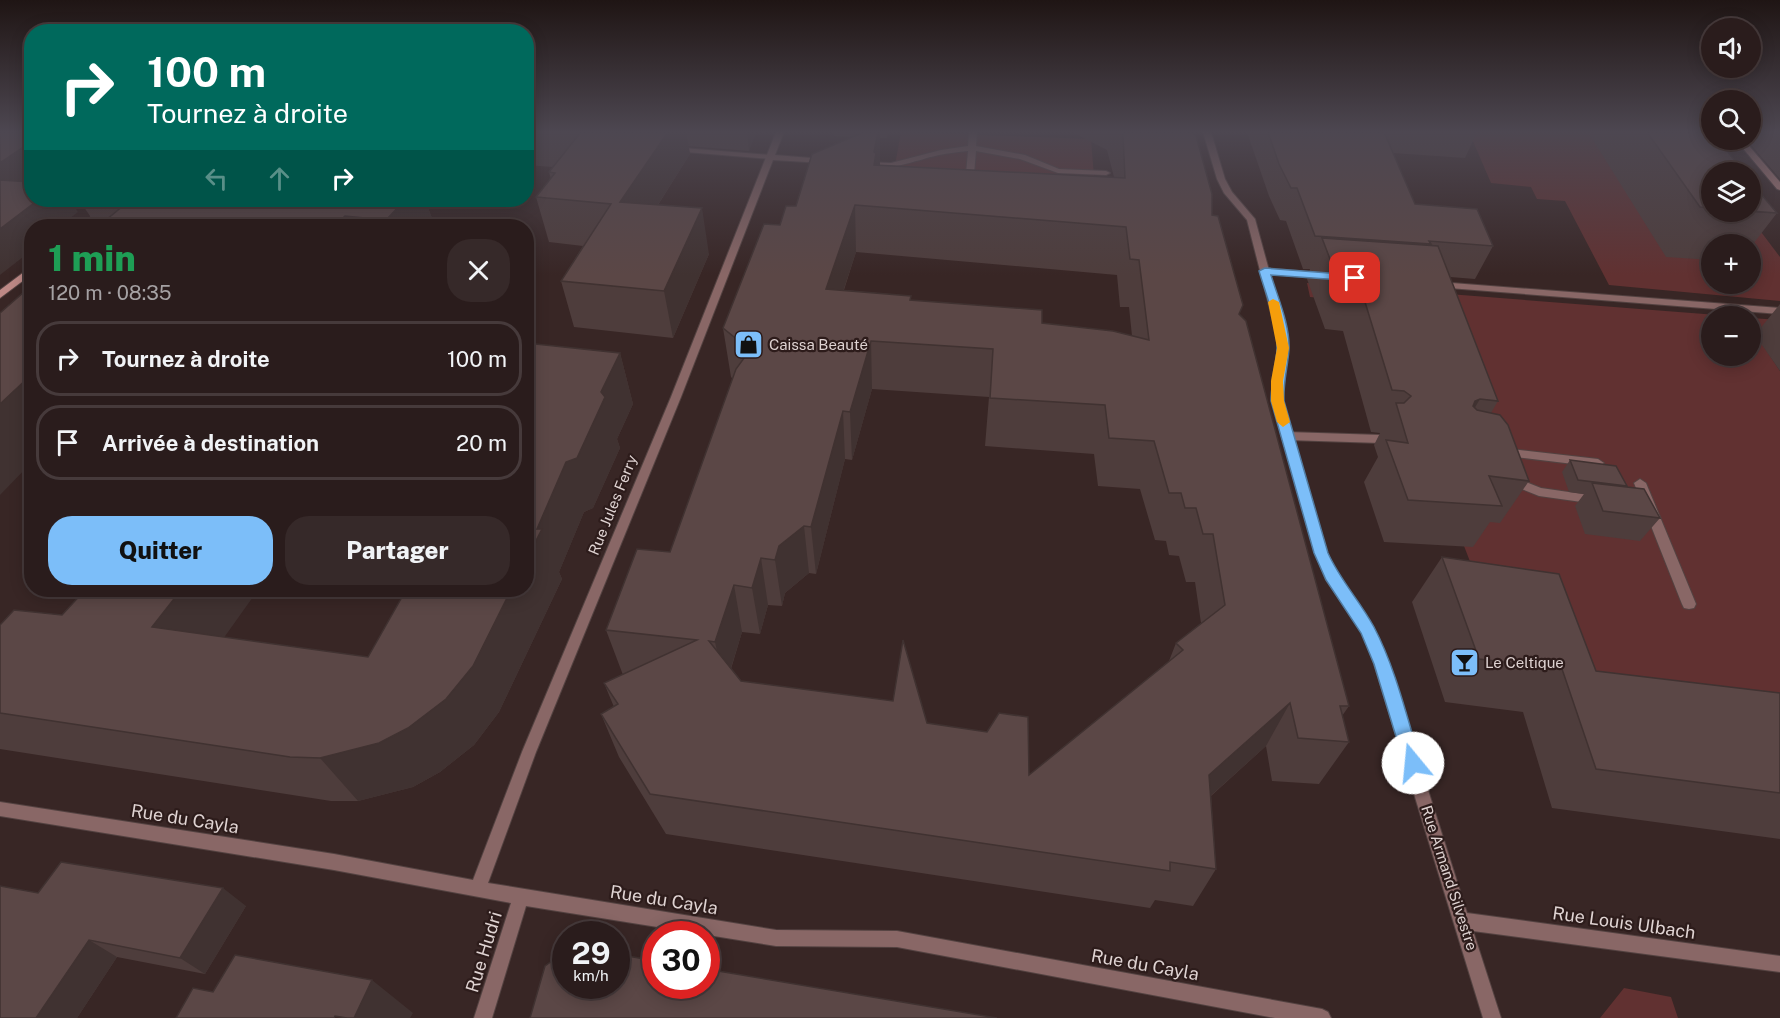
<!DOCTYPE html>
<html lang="fr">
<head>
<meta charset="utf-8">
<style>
  body { margin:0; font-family:"Public Sans",sans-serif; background:#362929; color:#f1f3f6; height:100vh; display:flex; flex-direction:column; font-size:22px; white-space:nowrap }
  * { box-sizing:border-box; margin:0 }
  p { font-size:20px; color:#a5a1a3 }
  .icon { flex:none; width:33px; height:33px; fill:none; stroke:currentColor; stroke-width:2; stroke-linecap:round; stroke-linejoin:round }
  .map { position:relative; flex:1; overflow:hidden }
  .drawer { position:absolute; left:24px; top:219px; width:510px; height:378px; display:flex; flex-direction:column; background:#2a1c1c; border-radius:24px; box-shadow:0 3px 15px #0003,0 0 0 2px #463a3b }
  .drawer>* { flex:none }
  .top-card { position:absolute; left:24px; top:24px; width:510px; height:183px; border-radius:24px; box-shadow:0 3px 15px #0003,0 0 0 2px #463a3b; background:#00695c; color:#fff; overflow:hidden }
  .controls { position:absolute; left:1701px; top:18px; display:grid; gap:12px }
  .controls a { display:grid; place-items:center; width:60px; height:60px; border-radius:50%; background:#2a1c1c; box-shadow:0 3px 15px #0003,0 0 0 2px #463a3b; font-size:30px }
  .speed { position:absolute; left:552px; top:921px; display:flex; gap:12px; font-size:30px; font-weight:700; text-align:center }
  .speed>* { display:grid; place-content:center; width:78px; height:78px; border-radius:50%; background:#2a1c1c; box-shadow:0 3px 15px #0003,0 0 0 2px #463a3b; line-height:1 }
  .speed small { font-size:15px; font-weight:400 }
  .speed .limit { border:9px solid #d22; background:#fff; color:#111 }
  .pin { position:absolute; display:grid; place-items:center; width:51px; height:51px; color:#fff; margin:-26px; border-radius:12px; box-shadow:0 3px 9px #0006 }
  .me { position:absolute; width:66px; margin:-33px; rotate:343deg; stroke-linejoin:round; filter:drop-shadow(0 0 4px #0008) }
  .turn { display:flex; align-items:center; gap:21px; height:126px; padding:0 24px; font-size:27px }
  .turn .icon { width:78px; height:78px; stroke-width:2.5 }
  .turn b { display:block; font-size:42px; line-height:51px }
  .lanes { display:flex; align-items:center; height:57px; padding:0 24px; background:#0003; justify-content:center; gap:30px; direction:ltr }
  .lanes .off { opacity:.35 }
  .round { display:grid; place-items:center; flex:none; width:63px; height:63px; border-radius:24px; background:#362929 }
  .headline { display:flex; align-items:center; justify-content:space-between; height:102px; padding:0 24px }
  h1 { font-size:36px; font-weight:800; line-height:45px; color:#1e9e55 }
  .action { display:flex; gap:12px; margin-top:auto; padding:12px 24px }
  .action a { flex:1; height:69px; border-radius:24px; background:#7cbef9; color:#111; font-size:24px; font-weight:800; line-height:69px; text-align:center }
  .action a+a { background:#362929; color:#f1f3f6 }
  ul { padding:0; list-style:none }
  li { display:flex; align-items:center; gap:18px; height:75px; margin:0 12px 9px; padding:0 12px; border:3px solid #463a3b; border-radius:24px }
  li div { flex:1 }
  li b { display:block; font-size:22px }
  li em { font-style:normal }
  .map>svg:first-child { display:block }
  .green { fill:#613131; fill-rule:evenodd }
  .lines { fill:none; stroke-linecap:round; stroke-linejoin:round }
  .lane-casing { stroke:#534241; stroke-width:2 }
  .street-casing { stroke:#534241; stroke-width:2 }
  .secondary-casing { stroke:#534241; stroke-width:2 }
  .lane { fill:#896766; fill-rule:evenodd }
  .street { fill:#896766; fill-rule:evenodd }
  .secondary { fill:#be8986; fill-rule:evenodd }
  .wall { fill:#4e3d3c; fill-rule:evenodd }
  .shaded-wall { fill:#403231 }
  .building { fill:#5b4746; stroke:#403231; stroke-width:1.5; fill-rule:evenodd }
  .route { fill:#7cbef9; stroke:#517ca2; stroke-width:1.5 }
  .slow { fill:#f59e0b }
  .labels { text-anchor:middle; stroke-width:4.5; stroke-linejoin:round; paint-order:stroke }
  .poi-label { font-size:15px; fill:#dfd3d2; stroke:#2d1c1b; text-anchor:start }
  .street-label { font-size:15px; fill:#dfd3d2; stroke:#2d1c1b }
  .near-street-label { font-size:18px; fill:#dfd3d2; stroke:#2d1c1b }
</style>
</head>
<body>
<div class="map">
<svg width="1780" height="1018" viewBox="0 0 1780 1018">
  <rect width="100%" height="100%" fill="#382625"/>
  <!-- green -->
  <path class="green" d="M901 132 1091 139 1097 214 888 204Z
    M1469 132H1687L1712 172V212H1746L1780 257V301L1609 285 1565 201 1537 199 1531 187 1491 183ZM1712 244H1750V284H1712Z
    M1307 283 1730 316H1712V356H1750L1751 318 1780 320 1756 335 1780 371V746L1555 713 1476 577 1464 546 1396 304 1310 297Z
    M1624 988 1671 997 1678 1018H1600Z"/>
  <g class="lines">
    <defs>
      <path id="lane" d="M671 147 771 155 775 157 771 159 674 151H671Z
        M1265 268 1323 273 1328 276 1323 279 1262 273V269Z
        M1439 282 1780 308V314L1436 287V283Z
        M1287 432 1381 435 1387 439 1381 443 1287 440 1281 436Z
        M1502 448 1598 459 1604 463 1598 467 1498 455 1496 452Z
        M1511 476 1541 488 1596 496 1602 500 1596 504 1539 496 1507 483 1505 480Z
        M1640 479 1646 483 1696 604 1694 608 1689 609 1684 608 1682 604 1634 483Z"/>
      <path id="street" d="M776 132H784L775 155 824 159 828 161 824 163 773 160 681 397 536 752 488 883 776 930 897 931 1322 1009 1328 1012 1331 1018H1275L897 947 776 946 526 906 492 1018H474L511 903 334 870 0 816V802L334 854 473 880 522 752 671 397Z
        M969 132H977L976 146 1025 155 1059 169 1106 171 1110 173 1106 175 1058 173 1020 159 976 151 974 174 970 177 966 174 968 151C958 152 948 153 939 155 919 159 879 176 861 164L865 162 891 163 941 150 968 146Z
        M1203 132H1211L1225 179 1232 192 1255 219 1285 329 1288 348 1282 381 1283 401 1327 553 1336 574 1373 626 1388 664 1467 913 1780 956V972L1473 931 1501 1018H1483L1374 664 1362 632 1326 580 1315 553 1273 401 1272 381 1278 348 1275 329 1247 220 1224 193 1217 179Z"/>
      <path id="secondary" d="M1736 140H1744L1780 182V190L1777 189Z
        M112 200H121L89 226H80Z
        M32 266V274L0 298V290Z"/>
    </defs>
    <!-- lane casing -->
    <use href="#lane" class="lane-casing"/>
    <!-- street casing -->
    <use href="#street" class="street-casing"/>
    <!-- secondary casing -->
    <use href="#secondary" class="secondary-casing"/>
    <!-- lane -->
    <use href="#lane" class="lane"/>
    <!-- street -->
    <use href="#street" class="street"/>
    <!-- secondary -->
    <use href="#secondary" class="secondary"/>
  </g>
  <!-- wall -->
  <path class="wall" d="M526 132H756L749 151 688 146 690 154 658 205 709 254 673 338 574 327 561 281 583 246 549 242 536 197 551 179 549 172 553 167 526 165Z
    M834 132H888L887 138H880V165L1114 177 1107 150 1072 132H1193L1212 215 1349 706 1342 716 1349 742 1319 784 1272 781 1266 746 1211 796 1216 869 1193 906 1155 900 1150 908 666 834 619 757 601 714 614 707 604 683 623 675 606 630 670 552 733 379 731 377 723 328 780 225 853 137 834 136ZM856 252 1117 275 1120 307H1129L1132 336 1042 323 911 300V296L844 290ZM872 389 989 397 985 446 1094 454 1098 486 1140 489 1155 540 1166 541 1169 555 1179 556 1186 582H1195L1201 623 1176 643 1169 661 1029 775 927 723 741 681 731 669 742 632 760 634 768 605 782 606 785 593 809 573 816 574 845 459 852 460Z
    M1247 132H1477L1465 158 1393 153 1415 204 1493 246 1475 279 1450 277 1498 401 1491 413 1529 481 1500 523 1490 522 1473 547 1384 542 1364 482 1378 457 1374 445 1380 433 1371 432 1343 331 1325 329 1307 279 1310 269H1303L1286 221 1280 220 1269 196Z
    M1588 132H1712V212H1750L1777 213 1750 248V244H1712V260L1666 257Z
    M1750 132H1780V179L1747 140H1750Z
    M79 200H425L435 226H97Z
    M1780 304V371L1755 335Z
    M620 353 633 404 617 439 620 448 593 508 584 512 559 572 562 579 499 712 474 745 440 772 413 787 358 801H331L0 749V625L224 637 368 657Z
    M1570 460 1627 487 1660 518 1640 541 1585 534 1575 506 1584 494 1569 492 1562 472Z
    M1442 557 1596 671 1780 693V839L1552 808 1523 712 1445 702 1412 602Z
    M38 893 246 906 205 974 117 957 77 1018H0Z"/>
  <!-- shaded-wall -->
  <path class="shaded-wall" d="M668 132H686L690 154 631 247 620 202Z
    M747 132H756L749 151Z
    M878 132H880V171L877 198 874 152Z
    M32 141V183L0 205V163Z
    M38 200H70L78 212 60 226H32V250L0 275V229Z
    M405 200H425L435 226H388L386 220Z
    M855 205 856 252 828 337 826 289Z
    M702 208 709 254 673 338 664 291Z
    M345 216 349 226H334Z
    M871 341 872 389 852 460 850 412Z
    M620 353 633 404 617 439 620 448 593 508 584 512 559 572 562 579 499 712 474 745 440 772 413 787 358 801 320 758 511 590H526V560L537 529 566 462Z
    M32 374V462L0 495V404Z
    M1480 399 1455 441 1475 401Z
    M843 411 845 459 816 574 811 527Z
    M804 526 809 573 785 593 782 606 775 560 779 546Z
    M761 558 768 605 760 634 752 588Z
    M734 585 742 632 725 687 715 642Z
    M181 590H258L198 674 152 627Z
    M1290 703 1266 746 1188 816 1209 775Z
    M223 888 246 906 205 974 180 958Z
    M89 940 117 957 77 1018H36Z
    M372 980 413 1013 410 1018H354Z"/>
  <!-- building -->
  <path class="building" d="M0 132H32V141L0 163Z
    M581 132H668L620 202 702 208 664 291 561 281 611 204 536 197 555 173 549 172Z
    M864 132H878L874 152 876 153 874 165 1125 178 1123 136 1122 132H1192L1196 136 1212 194V215L1218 216 1243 305 1239 314 1246 321 1349 706H1340L1349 742 1298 738 1290 703 1209 775 1216 869 1170 862V871L650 794 601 714 618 704 604 683 697 640 606 630 637 549 670 552 736 369 750 350 723 328 764 224 780 225 786 206H796L812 154ZM855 205 1126 227 1130 259 1139 260 1149 340 1113 331 1042 323V310L910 300 911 296 826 289ZM871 341 993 349 990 398 1105 405 1109 438 1154 441 1169 493H1181L1185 508H1196L1203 534H1213L1225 605 1176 643 1183 650 1029 775 1028 717 999 713 987 732 927 723 903 640 893 701 741 681 709 641 715 642 734 585 752 588 761 558 775 560 779 546 804 526 811 527 843 411 850 412Z
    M1268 132H1384L1415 204 1477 209 1493 246 1429 241 1431 244 1315 236 1297 188H1291L1279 164Z
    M1647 132H1712V140H1718L1744 172H1712V208L1700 207Z
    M0 180 32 182V200H38L0 229Z
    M1750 181 1777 213 1750 211Z
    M130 200H405L386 220 345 216 334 226H99Z
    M1322 238 1438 246 1498 401 1480 399 1475 401 1473 406 1477 410 1500 415 1508 425 1529 481 1489 476 1502 506 1408 500 1386 440 1408 443 1396 403H1404L1411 396 1404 391 1392 390 1361 289 1341 288Z
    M32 285V374L0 404V313Z
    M526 343 620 353 601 392 605 397 577 458 566 462 537 529H542L526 560Z
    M1570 460 1616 466 1627 486 1578 480Z
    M1592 483 1644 489 1660 518 1603 511Z
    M1442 557 1559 574 1596 671 1780 693V793L1596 769 1562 669 1479 659Z
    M85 590H181L152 627 368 657 406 590H511L473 666 446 699 408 728 379 743 320 758 290 757 0 713V625L14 610 62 615Z
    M61 862 223 888 180 958 89 940 36 1018H0V886L38 893Z
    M566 951V986H616V954L656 961V986H706V969L997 1018H530L545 966Z
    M235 955 372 980 354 1018H347L335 1016 334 1018H176L193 988 213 992Z"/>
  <!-- sky -->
  <linearGradient id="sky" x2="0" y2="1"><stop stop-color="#1f1514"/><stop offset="0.48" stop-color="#4d4751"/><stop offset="1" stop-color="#4d4751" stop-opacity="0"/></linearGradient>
  <rect width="1780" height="275" fill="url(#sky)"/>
  <!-- route -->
  <path class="route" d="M1265 268 1355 275 1360 278 1355 281 1271 275C1278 298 1290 325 1289 349 1288 366 1283 383 1284 401L1328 553C1340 580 1360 601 1374 627 1396 669 1407 718 1421 763L1418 768 1413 771 1407 768 1404 763 1374 664 1361 633 1326 580 1314 553 1271 401C1271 383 1276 367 1277 349 1278 324 1266 295 1259 271Z"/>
  <!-- slow -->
  <path class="slow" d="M1273 299 1279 302 1289 348 1283 381 1284 401 1290 422 1283 427 1277 422 1271 401V381L1277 348 1268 302Z"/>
  <!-- icons -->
  <defs>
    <symbol id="shop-square" viewBox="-11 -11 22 22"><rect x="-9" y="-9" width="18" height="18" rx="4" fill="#7cbef9" stroke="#2d1c1b"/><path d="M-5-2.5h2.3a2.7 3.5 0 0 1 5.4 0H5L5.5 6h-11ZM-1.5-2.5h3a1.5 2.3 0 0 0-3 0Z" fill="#111"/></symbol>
    <symbol id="bar-square" viewBox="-11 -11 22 22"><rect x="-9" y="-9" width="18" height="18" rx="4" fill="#7cbef9" stroke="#2d1c1b"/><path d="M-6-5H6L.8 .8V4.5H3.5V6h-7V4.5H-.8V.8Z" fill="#111"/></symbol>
  </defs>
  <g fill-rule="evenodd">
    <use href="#shop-square" x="732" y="328" width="33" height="33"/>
    <use href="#bar-square" x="1448" y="646" width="33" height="33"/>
  </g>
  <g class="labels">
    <!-- poi labels -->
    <g class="poi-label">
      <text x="769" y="350">Caissa Beauté</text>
      <text x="1485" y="668">Le Celtique</text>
    </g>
    <!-- street labels -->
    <g class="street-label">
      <text transform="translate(613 505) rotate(-68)" y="5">Rue Jules Ferry</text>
      <text transform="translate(1449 878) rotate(72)" y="5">Rue Armand Silvestre</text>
    </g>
    <!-- near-street labels -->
    <g class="near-street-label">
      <text transform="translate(185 819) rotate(9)" y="6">Rue du Cayla</text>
      <text transform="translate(664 900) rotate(9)" y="6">Rue du Cayla</text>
      <text transform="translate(1624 923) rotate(8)" y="6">Rue Louis Ulbach</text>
      <text transform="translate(484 952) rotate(-73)" y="6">Rue Hudri</text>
      <text transform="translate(1145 965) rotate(10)" y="6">Rue du Cayla</text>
    </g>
  </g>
</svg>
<div class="controls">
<a><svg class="icon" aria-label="sound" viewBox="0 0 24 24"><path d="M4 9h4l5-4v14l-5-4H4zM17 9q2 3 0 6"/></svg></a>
<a><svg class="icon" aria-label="search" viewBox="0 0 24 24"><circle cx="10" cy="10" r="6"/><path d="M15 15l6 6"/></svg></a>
<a><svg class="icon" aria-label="layers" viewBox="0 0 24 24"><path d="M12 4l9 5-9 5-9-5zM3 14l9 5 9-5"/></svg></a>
<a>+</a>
<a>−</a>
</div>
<div class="speed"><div>29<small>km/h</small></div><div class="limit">30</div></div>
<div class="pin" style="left:1355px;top:278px;background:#d93025"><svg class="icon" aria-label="arrive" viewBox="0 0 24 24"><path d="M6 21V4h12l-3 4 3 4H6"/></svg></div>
<svg class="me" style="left:1413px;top:763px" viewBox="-20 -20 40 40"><circle r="19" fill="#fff"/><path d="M0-13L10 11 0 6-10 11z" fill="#7cbef9"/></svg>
<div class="top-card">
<div class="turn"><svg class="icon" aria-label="right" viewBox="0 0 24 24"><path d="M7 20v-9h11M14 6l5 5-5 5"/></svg><div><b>100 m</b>Tournez à droite</div></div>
<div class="lanes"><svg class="icon off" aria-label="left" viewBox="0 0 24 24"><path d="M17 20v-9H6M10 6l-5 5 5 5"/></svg><svg class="icon off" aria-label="ahead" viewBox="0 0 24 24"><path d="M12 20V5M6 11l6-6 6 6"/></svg><svg class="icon" aria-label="right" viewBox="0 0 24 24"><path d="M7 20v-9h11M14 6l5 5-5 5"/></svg></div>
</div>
<section class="drawer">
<div class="headline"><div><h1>1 min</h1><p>120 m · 08:35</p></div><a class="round"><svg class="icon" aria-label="close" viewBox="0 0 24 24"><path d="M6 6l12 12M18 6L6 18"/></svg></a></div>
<ul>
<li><svg class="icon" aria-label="right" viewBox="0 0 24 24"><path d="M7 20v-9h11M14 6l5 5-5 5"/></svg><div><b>Tournez à droite</b></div><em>100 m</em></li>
<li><svg class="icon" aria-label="arrive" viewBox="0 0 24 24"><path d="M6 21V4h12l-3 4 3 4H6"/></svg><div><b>Arrivée à destination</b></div><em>20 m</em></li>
</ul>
<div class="action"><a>Quitter</a><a>Partager</a></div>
</section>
</div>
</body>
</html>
